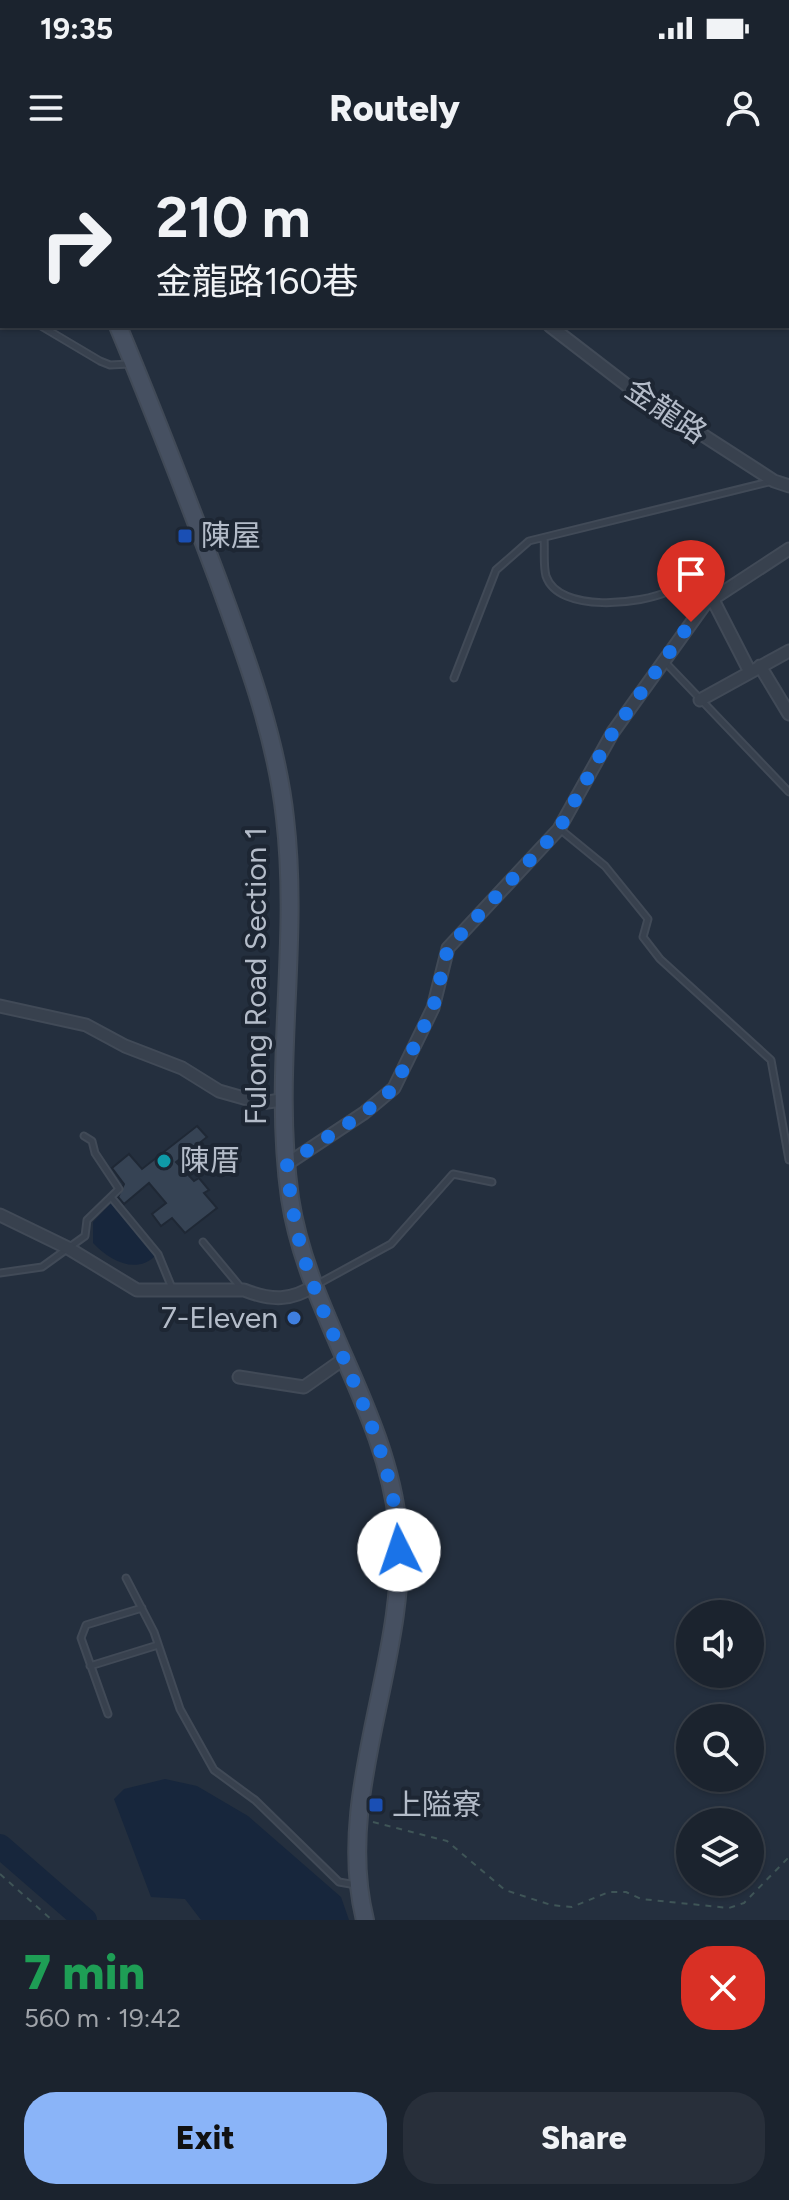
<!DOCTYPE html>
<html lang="en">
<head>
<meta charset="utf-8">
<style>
  body { margin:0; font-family:Figtree,"Noto Sans TC",sans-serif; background:#282f3a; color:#f1f3f6; height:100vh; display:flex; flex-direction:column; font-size:30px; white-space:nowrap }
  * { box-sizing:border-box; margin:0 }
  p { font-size:26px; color:#a0a4aa }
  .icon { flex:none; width:44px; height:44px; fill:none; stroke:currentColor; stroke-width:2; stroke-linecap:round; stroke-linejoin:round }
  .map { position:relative; height:1760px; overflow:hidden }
  .sheet { display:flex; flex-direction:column; background:#1b232e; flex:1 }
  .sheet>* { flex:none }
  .guide { position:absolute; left:0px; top:0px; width:790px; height:168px; box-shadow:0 2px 6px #0004,0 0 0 2px #39404a; background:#1b232e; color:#f1f3f6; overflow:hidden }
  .buttons { position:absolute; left:676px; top:1440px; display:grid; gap:16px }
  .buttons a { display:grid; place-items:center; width:88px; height:88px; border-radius:50%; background:#1b232e; box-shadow:0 2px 6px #0004,0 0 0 2px #39404a; font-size:40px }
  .pin { position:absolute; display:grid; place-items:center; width:68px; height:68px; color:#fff; margin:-82px -34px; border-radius:50% 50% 50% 0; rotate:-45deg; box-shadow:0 0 8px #0007 }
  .pin .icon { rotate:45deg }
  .me { position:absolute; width:88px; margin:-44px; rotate:356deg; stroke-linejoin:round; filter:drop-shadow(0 0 6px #0008) }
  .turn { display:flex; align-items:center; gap:28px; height:168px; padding:0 24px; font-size:36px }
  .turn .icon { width:104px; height:104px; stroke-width:2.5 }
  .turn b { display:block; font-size:56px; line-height:68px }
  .round { display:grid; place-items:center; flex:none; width:84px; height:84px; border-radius:32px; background:#282f3a }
  .head { display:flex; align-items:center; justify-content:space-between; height:136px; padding:0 24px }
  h1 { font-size:48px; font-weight:800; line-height:60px; color:#1e9e55 }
  .cta { display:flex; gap:16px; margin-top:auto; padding:16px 24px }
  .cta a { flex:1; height:92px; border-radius:32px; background:#8ab4f8; color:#111; font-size:32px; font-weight:800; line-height:92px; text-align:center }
  .cta a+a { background:#282f3a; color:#f1f3f6 }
  .status { display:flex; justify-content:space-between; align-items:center; height:56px; padding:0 40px; background:#1b232e; direction:ltr }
  .status svg { height:22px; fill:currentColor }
  header { display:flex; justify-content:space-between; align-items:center; height:104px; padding:0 24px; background:#1b232e; font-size:36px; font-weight:800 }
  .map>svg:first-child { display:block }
  .water { fill:#17263c }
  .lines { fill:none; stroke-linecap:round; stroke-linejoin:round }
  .river { stroke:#17263c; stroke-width:24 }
  .building { fill:#364354; stroke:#1f2835; stroke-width:2 }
  .lane-casing { stroke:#414a57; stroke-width:9 }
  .street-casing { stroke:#414a57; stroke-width:15 }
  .secondary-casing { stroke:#414a57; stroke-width:20 }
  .path { stroke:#3f5557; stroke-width:2; stroke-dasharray:6 6; stroke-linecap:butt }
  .lane { stroke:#38414e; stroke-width:5 }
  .street { stroke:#38414e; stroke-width:11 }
  .secondary { stroke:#465061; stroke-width:16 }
  .route { stroke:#1a73e8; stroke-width:14; stroke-dasharray:0 25.2 }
  .transit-dot { fill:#1a4fb4; stroke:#1d2633; stroke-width:3 }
  .culture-dot { fill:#0f9aa8; stroke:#1d2633; stroke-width:3 }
  .shop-dot { fill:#3f7fe0; stroke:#1d2633; stroke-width:3 }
  .labels { text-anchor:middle; stroke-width:8; stroke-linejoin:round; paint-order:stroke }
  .street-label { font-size:30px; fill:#b4bcc9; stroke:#1d2633 }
  .poi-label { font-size:30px; fill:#b4bcc9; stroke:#1d2633; text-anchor:start }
</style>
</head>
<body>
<div class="status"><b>19:35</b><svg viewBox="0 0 49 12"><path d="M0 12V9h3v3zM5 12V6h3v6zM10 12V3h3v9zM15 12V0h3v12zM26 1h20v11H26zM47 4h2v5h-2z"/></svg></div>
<header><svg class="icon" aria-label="menu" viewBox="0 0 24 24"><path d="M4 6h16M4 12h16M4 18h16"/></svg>Routely<svg class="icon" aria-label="person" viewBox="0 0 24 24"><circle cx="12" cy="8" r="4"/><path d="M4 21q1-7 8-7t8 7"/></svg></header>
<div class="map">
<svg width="789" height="1760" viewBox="0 0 789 1760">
  <rect width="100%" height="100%" fill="#242f3e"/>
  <!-- water -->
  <path class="water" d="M111 1043 155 1096C136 1115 109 1100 93 1083V1062Z
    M165 1619 197 1626 248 1656 341 1737 349 1760H201L185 1739 151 1737 114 1639 124 1629Z"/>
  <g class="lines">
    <!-- river -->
    <path class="river" d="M695 0 696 2
      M788 105H789
      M0 1686 85 1760"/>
  </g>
  <!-- building -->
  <path class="building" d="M197 966 207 977 176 1002 194 1021 199 1018 209 1030 204 1033 217 1048 185 1073 172 1058 161 1066 152 1054 166 1043 149 1023 124 1044 118 1037 124 1024 112 1008 129 994 142 1009Z"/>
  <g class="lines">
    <defs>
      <path id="lane" d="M0 130 2 132
        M41 166 100 201 110 205 129 204
        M544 378C545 389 543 405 546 416 559 454 642 444 669 431
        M663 500 789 632
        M454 518 496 410 529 381 773 321
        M561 670 605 706 648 759 643 777 660 799 771 900 789 1000
        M111 1037 158 1094 172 1128
        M203 1082 242 1129
        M0 1113 42 1107 85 1076 87 1060 119 1029 95 993 92 981 84 976
        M316 1125 391 1084 453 1014 492 1022
        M126 1418 154 1472 180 1549 214 1610 255 1640 339 1722 356 1725
        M90 1506 158 1485
        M108 1554 81 1478 86 1465 142 1448"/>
      <path id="street" d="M393 0 395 2
        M550 166 633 230 774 321 789 326
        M712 438 750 512
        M760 506 789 554
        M700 540 789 491
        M0 846 86 865 125 886 182 908 219 931 261 943 281 940
        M287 1004 364 953 394 928 433 848 448 788 559 669 613 572 705 444 789 389
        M0 1055 68 1088 137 1130H244C272 1141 291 1141 316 1125
        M239 1217 304 1227 345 1198"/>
      <path id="secondary" d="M50 0 51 2
        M118 166C153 250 186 335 218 420 246 497 276 576 285 658 300 785 272 911 290 1038 307 1152 387 1251 398 1367 410 1496 333 1632 365 1760"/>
    </defs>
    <!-- lane casing -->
    <use href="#lane" class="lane-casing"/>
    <!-- street casing -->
    <use href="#street" class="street-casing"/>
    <!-- secondary casing -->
    <use href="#secondary" class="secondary-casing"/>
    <!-- path -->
    <path class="path" d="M373 1662 447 1681 505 1730 551 1745 572 1747 609 1732H626L641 1739 729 1748 744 1743 789 1697
      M0 1714 52 1760"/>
    <!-- lane -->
    <use href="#lane" class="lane"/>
    <!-- street -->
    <use href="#street" class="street"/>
    <!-- secondary -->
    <use href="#secondary" class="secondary"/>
  </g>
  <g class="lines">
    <!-- route -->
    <path class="route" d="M399 1390C396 1286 336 1198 305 1101 295 1069 290 1037 287 1004L364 953 394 928 433 848 448 788 559 669 613 572 691 462"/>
  </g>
  <!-- markers -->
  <g class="transit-dot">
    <rect x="177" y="368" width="16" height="16" rx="4"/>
    <rect x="368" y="1637" width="16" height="16" rx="4"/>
  </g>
  <circle class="culture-dot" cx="164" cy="1001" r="8"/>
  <circle class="shop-dot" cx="294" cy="1158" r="8"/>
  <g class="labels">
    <!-- street labels -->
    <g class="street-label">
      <text transform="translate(666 251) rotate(34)" y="10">金龍路</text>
      <text transform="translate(256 816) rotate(-90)" y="10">Fulong Road Section 1</text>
    </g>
    <!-- poi labels -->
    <g class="poi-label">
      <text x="201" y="386">陳屋</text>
      <text x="180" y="1011">陳厝</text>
      <text x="278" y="1168" text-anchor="end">7-Eleven</text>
      <text x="392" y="1655">上隘寮</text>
    </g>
  </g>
</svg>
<div class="buttons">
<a><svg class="icon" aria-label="sound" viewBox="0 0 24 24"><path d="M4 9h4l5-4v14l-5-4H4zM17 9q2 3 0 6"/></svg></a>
<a><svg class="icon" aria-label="search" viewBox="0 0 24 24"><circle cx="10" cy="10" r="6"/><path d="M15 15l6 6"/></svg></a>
<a><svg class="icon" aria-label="layers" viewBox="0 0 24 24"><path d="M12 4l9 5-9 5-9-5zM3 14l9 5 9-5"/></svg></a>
</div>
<div class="pin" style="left:691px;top:462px;background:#d93025"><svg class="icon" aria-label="arrive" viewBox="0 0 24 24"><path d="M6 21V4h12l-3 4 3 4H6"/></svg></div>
<svg class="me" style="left:399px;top:1390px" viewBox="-20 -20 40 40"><circle r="19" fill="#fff"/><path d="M0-13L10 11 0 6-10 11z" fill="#1a73e8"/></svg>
<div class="guide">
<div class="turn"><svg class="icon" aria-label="right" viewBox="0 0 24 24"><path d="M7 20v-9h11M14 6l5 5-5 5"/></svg><div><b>210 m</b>金龍路160巷</div></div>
</div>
</div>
<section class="sheet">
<div class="head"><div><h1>7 min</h1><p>560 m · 19:42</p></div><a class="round" style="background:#d93025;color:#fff"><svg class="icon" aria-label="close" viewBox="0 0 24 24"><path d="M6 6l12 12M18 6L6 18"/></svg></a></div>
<div class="cta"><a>Exit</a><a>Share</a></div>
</section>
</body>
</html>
